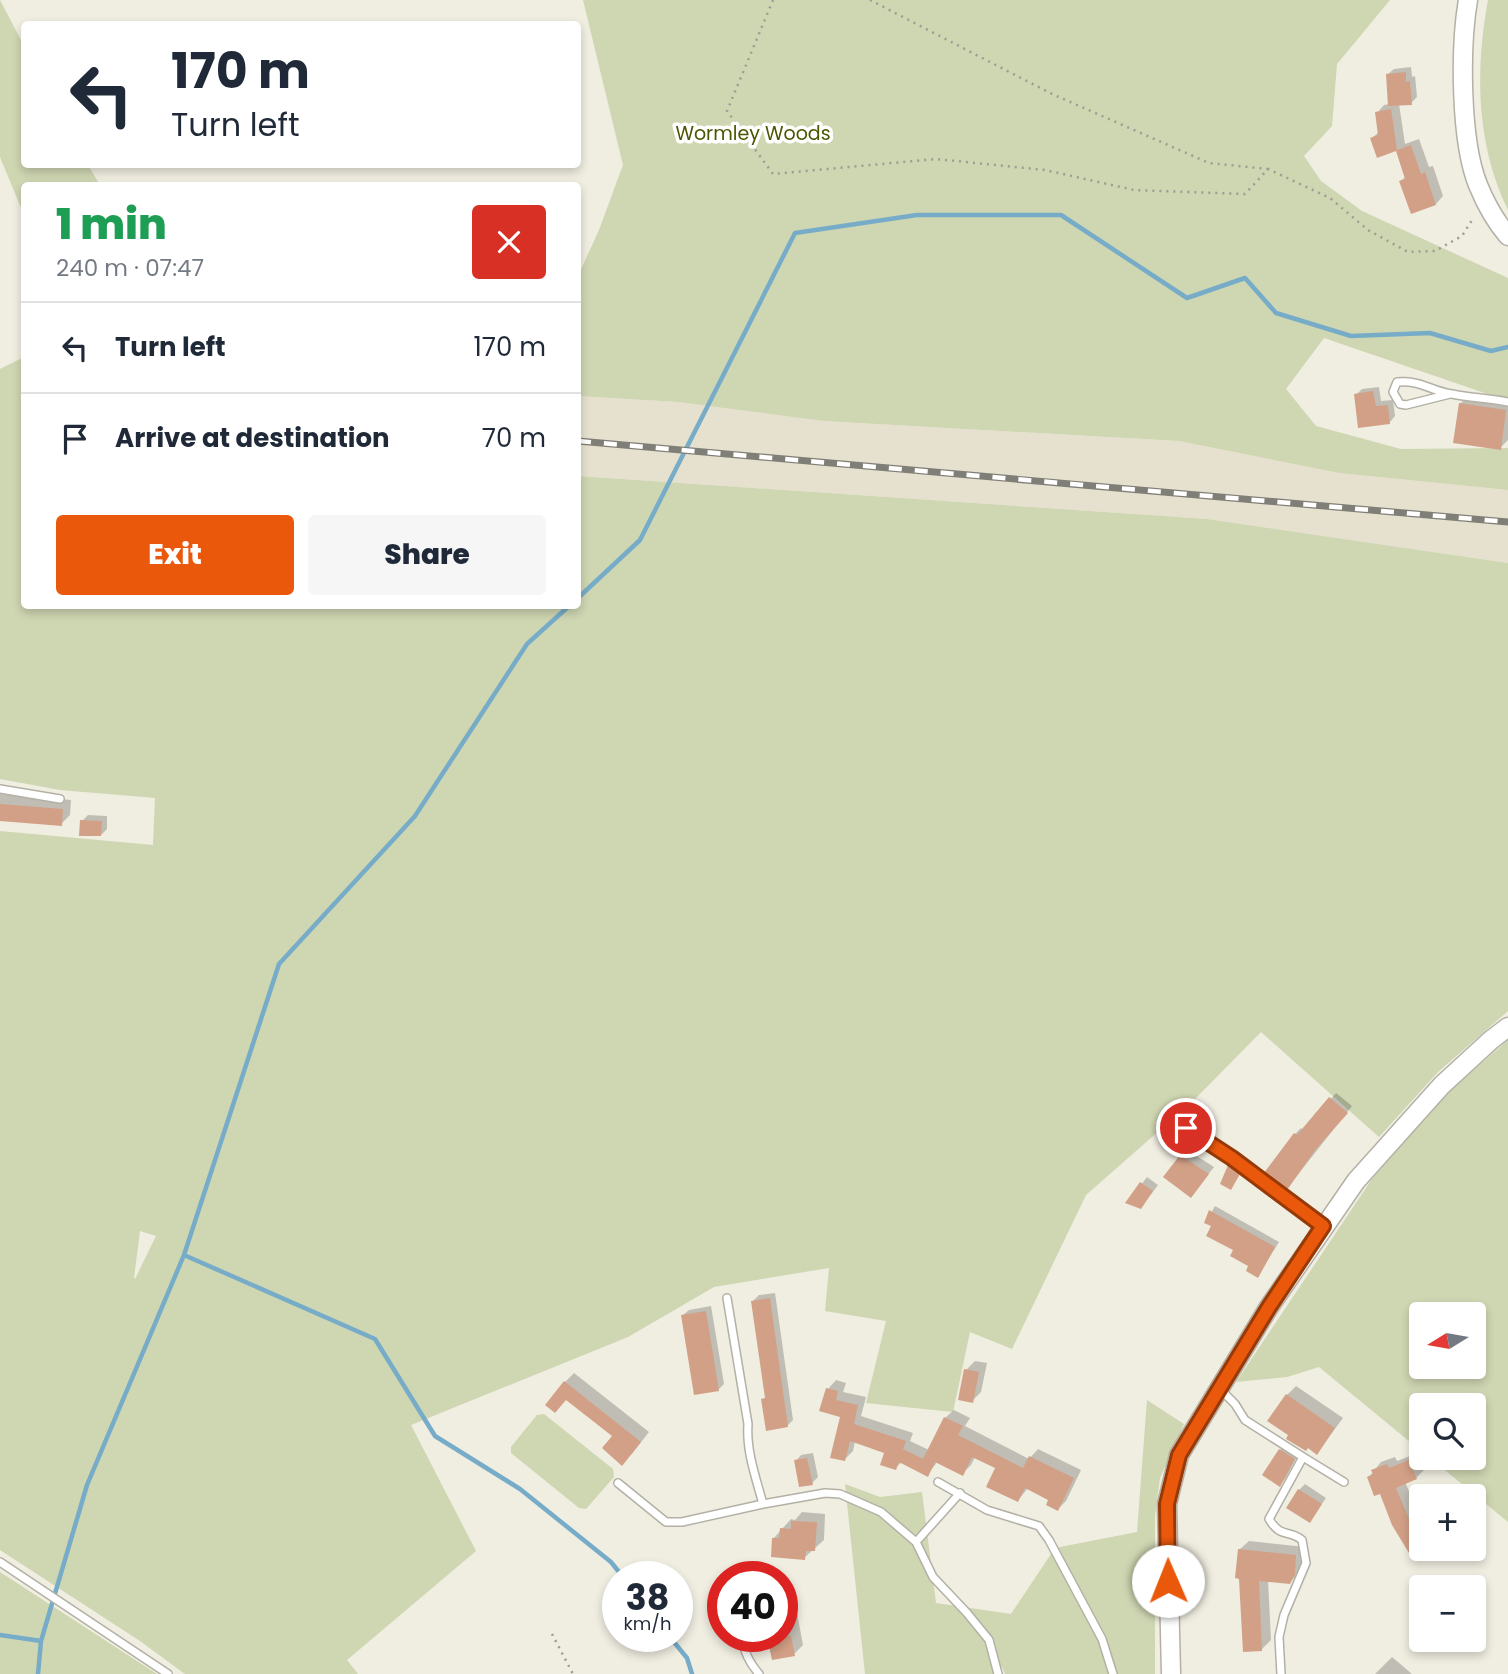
<!DOCTYPE html>
<html lang="en">
<head>
<meta charset="utf-8">
<style>
  body { margin:0; font-family:Poppins,sans-serif; background:#f6f6f7; color:#1f2937; height:100vh; display:flex; flex-direction:column; font-size:26px; white-space:nowrap }
  * { box-sizing:border-box; margin:0 }
  p { font-size:23px; color:#747a83 }
  .icon { flex:none; width:38px; height:38px; fill:none; stroke:currentColor; stroke-width:2; stroke-linecap:round; stroke-linejoin:round }
  .map { position:relative; flex:1; overflow:hidden }
  .drawer { position:absolute; left:21px; top:182px; width:560px; height:427px; display:flex; flex-direction:column; background:#fff; border-radius:7px; box-shadow:0 4px 10px #0003 }
  .drawer>* { flex:none }
  .top-card { position:absolute; left:21px; top:21px; width:560px; height:147px; border-radius:7px; box-shadow:0 4px 10px #0003; background:#fff; color:#1f2937; overflow:hidden }
  .needle { width:46px; rotate:259deg }
  .fabs { position:absolute; left:1409px; top:1302px; display:grid; gap:14px }
  .fabs a { display:grid; place-items:center; width:77px; height:77px; border-radius:7px; background:#fff; box-shadow:0 4px 10px #0003; font-size:35px }
  .speed { position:absolute; left:602px; top:1561px; display:flex; gap:14px; font-size:35px; font-weight:700; text-align:center }
  .speed>* { display:grid; place-content:center; width:91px; height:91px; border-radius:50%; background:#fff; box-shadow:0 4px 10px #0003; line-height:1 }
  .speed small { font-size:18px; font-weight:400 }
  .speed .limit { border:10px solid #d22; background:#fff; color:#111 }
  .pin { position:absolute; display:grid; place-items:center; width:60px; height:60px; color:#fff; margin:-30px; border:4px solid #fff; border-radius:50%; box-shadow:0 2px 7px #0007 }
  .me { position:absolute; width:77px; margin:-38px; rotate:359deg; stroke-linejoin:round; filter:drop-shadow(0 0 5px #0008) }
  .turn { display:flex; align-items:center; gap:24px; height:147px; padding:0 35px; font-size:32px }
  .turn .icon { width:91px; height:91px; stroke-width:2.5 }
  .turn b { display:block; font-size:49px; line-height:60px }
  .round { display:grid; place-items:center; flex:none; width:74px; height:74px; border-radius:7px; background:#f6f6f7 }
  .headline { display:flex; align-items:center; justify-content:space-between; height:119px; padding:0 35px }
  h1 { font-size:42px; font-weight:800; line-height:52px; color:#1e9e55 }
  .cta { display:flex; gap:14px; margin-top:auto; padding:14px 35px }
  .cta a { flex:1; height:80px; border-radius:7px; background:#ea580c; color:#fff; font-size:28px; font-weight:800; line-height:80px; text-align:center }
  .cta a+a { background:#f6f6f7; color:#1f2937 }
  ul { padding:0; list-style:none }
  li { display:flex; align-items:center; gap:21px; height:91px; padding:0 35px; border-top:2px solid #e0e1e3 }
  li div { flex:1 }
  li b { display:block; font-size:26px }
  li em { font-style:normal }
  .map>svg:first-child { display:block }
  .built { fill:#e6e1ce }
  .green { fill:#cfd6b2; fill-rule:evenodd }
  .shadow { fill:#0003 }
  .lines { fill:none; stroke-linecap:round; stroke-linejoin:round }
  .stream { stroke:#77acc8; stroke-width:4.5 }
  .building { fill:#d2a086 }
  .service-casing { stroke:#b3b1a6; stroke-width:10 }
  .tertiary-casing { stroke:#b3b1a6; stroke-width:21 }
  .path { stroke:#9e9c93; stroke-width:2.5; stroke-dasharray:2 5; stroke-linecap:butt }
  .service { stroke:#fff; stroke-width:7 }
  .tertiary { stroke:#fff; stroke-width:18 }
  .rail-casing { stroke:#807f77; stroke-width:7 }
  .rail { stroke:#fff; stroke-width:4.5; stroke-dasharray:13; stroke-linecap:butt }
  .route-casing { stroke:#983908; stroke-width:18 }
  .route { stroke:#ea580c; stroke-width:12 }
  .labels { text-anchor:middle; stroke-width:7; stroke-linejoin:round; paint-order:stroke }
  .park-label { font-size:19px; fill:#4c5500; stroke:#fff }
</style>
</head>
<body>
<div class="map">
<svg width="1508" height="1674" viewBox="0 0 1508 1674">
  <rect width="100%" height="100%" fill="#f0ede1"/>
  <!-- built -->
  <path class="built" d="M578 396 678 402 824 421 1179 441 1339 473 1508 490V563L1207 519 578 476Z"/>
  <!-- green -->
  <path class="green" d="M0 0 24 46V164L88 165 100 185 24 186V215L0 157Z
    M583 0H1390L1337 64 1332 126 1304 156 1321 181 1362 211 1508 278V401L1324 338 1286 389 1316 426 1401 449 1508 448V490L1339 473 1179 441 824 421 678 402 578 396V276L599 230 623 165Z
    M1488 0H1508V210C1476 144 1475 71 1488 0Z
    M24 357V606H578V476L1207 519 1508 563V1011L1438 1072 1379 1137 1261 1032 1194 1100 1086 1195 1012 1349 970 1332 953 1412 866 1403 886 1321 825 1311 829 1268 714 1287 628 1337 411 1425 476 1551 347 1660 358 1674H185L140 1641 0 1550V831L153 845 155 798 60 790 0 779V369ZM140 1231 156 1236 135 1279 134 1278Z
    M1508 1040V1522L1430 1458H1474V1405H1421V1451L1319 1367 1287 1377 1236 1382 1372 1179 1446 1094ZM1421 1314H1474V1367H1421Z
    M1147 1400 1184 1424 1160 1478 1155 1516V1674H1005L1002 1667 993 1670V1674H865L845 1484 880 1497 922 1492 936 1603 1011 1614 1055 1548 1137 1532Z
    M544 1414 613 1469 614 1477 586 1509 579 1508 511 1453V1447L537 1415Z
    M0 1572 157 1674H0Z"/>
  <!-- shadow -->
  <path class="shadow" d="M1411 67 1412 77 1415 76 1417 97 1411 103 1399 104 1405 144 1419 139 1429 167 1433 166 1443 196 1436 204 1401 181 1406 176 1397 149 1372 138 1380 131 1377 113 1384 105 1390 104 1388 74 1394 69Z
    M1379 387 1381 401 1393 400 1395 416 1390 422 1356 395 1362 389Z
    M1469 395 1508 400V440L1500 448 1460 404Z
    M0 794 71 800 70 815 61 824 0 819Z
    M88 815 107 816V829L101 835 82 821Z
    M1336 1093 1352 1106 1292 1182 1295 1134 1301 1128 1303 1130Z
    M1187 1150 1214 1167 1196 1190 1166 1177Z
    M1235 1160 1245 1166 1231 1188 1229 1166Z
    M1147 1177 1158 1185 1146 1201 1127 1203Z
    M1215 1206 1279 1242 1258 1276 1251 1265 1214 1225 1206 1222Z
    M775 1293 793 1420 787 1426 763 1400 767 1396 753 1301 759 1295Z
    M711 1306 724 1384 718 1390 683 1315 689 1310Z
    M975 1361 987 1363 981 1392 972 1401 966 1370Z
    M574 1373 649 1432 631 1455 614 1436 567 1398 565 1382Z
    M836 1380 846 1383 843 1392 866 1397 861 1416 913 1433 910 1441 929 1450 945 1418 954 1410 970 1418 965 1426 1029 1459 1038 1449 1081 1470 1066 1501 1058 1509 1051 1499 1028 1488 1018 1500 997 1467 975 1457 971 1465 963 1473 938 1461 928 1474 902 1462 895 1468 887 1452 855 1441 853 1451 844 1460 842 1415 828 1389Z
    M1296 1386 1343 1418 1317 1453 1290 1435 1287 1395Z
    M1286 1444 1299 1453 1285 1479 1280 1484V1450Z
    M813 1453 818 1477 812 1483 796 1461 801 1455Z
    M1418 1453 1424 1470 1416 1478 1405 1482 1421 1518V1544L1369 1477 1381 1462 1395 1457 1397 1461Z
    M1305 1484 1326 1498 1310 1521 1299 1490Z
    M802 1512 825 1514 824 1540 804 1558 773 1539 791 1519 795 1520Z
    M1249 1541 1305 1547 1303 1564 1299 1573 1290 1582 1268 1580 1271 1640 1262 1649 1239 1550Z
    M782 1605 785 1611 796 1608 803 1645 794 1654 782 1636Z
    M1392 1657 1412 1674H1375Z"/>
  <g class="lines">
    <!-- stream -->
    <path class="stream" d="M578 598 640 540 795 233 917 215H1061L1187 298 1245 278 1276 313 1351 336 1430 333 1491 351 1508 347
      M184 1255 375 1339 435 1436 520 1489 611 1562 623 1577
      M0 1635 41 1641
      M669 1636 687 1658 692 1674
      M38 1674 41 1641 87 1485 184 1255 279 964 415 816 527 644 569 606"/>
  </g>
  <!-- building -->
  <path class="building" d="M1406 72V82L1410 81 1412 105 1388 106 1386 74Z
    M1391 109 1397 150 1411 145 1421 174 1425 172 1436 205 1411 214 1399 181 1405 179 1396 151 1377 158 1370 138 1378 135 1375 112Z
    M1373 391 1376 406 1388 405 1390 424 1358 428 1354 394Z
    M1459 403 1506 410 1501 450 1453 443Z
    M0 804 63 809 62 826 0 821Z
    M80 820 102 821 101 836H79Z
    M1329 1097 1348 1113 1316 1149 1287 1190 1264 1173 1294 1133 1297 1135Z
    M1180 1155 1209 1174 1191 1198 1163 1177Z
    M1228 1165 1241 1172 1231 1190 1220 1184Z
    M1140 1182 1153 1191 1141 1209 1125 1203Z
    M1209 1210 1275 1247 1258 1278 1246 1271 1248 1266 1230 1256 1233 1250 1206 1236 1211 1226 1204 1223Z
    M770 1298 788 1427 766 1431 761 1399 765 1398 751 1301Z
    M706 1311 719 1391 694 1395 681 1315Z
    M964 1369 979 1372 973 1403 958 1400Z
    M564 1381 641 1442 622 1466 602 1448 612 1436 566 1400 555 1413 545 1405Z
    M826 1388 838 1391 836 1400 858 1405 854 1424 906 1441 903 1449 923 1459 944 1417 963 1426 958 1435 1023 1468 1029 1456 1074 1478 1058 1511 1046 1505 1048 1500 1025 1488 1018 1502 986 1487 995 1468 972 1457 963 1476 935 1462 928 1477 899 1462 896 1470 880 1465 884 1453 850 1441 845 1461 830 1458 840 1417 819 1411Z
    M1286 1394 1335 1428 1317 1455 1308 1448 1306 1451 1286 1439 1288 1435 1267 1421Z
    M1279 1449 1295 1459 1280 1487 1262 1475Z
    M807 1458 813 1485 799 1487 794 1460Z
    M1409 1460 1417 1479 1396 1488 1409 1519 1421 1540V1546L1409 1553 1392 1525 1380 1494 1374 1496 1367 1477 1373 1474 1371 1470 1387 1464 1389 1468Z
    M1298 1489 1322 1504 1310 1523 1286 1508Z
    M791 1521 817 1522 815 1551H806L805 1560 771 1557 772 1538H779L780 1528 791 1529Z
    M1238 1549 1296 1555 1295 1574 1290 1584 1259 1581 1262 1651 1243 1652 1239 1579 1235 1578Z
    M767 1636H791L795 1656 772 1660Z"/>
  <g class="lines">
    <defs>
      <path id="service" d="M1450 394 1406 405 1400 404 1393 392 1397 382C1422 380 1430 391 1452 394 1470 398 1489 398 1508 402
        M0 789 60 799
        M1186 1128 1232 1158 1323 1226
        M727 1298 748 1424C746 1451 756 1478 763 1504
        M1221 1390 1235 1404 1245 1420 1303 1457
        M938 1482 987 1510 1039 1526 1049 1540 1102 1639 1113 1674
        M618 1483 666 1522H682L763 1504 825 1493 840 1494 881 1512 916 1542 933 1577 967 1613 989 1640 998 1674
        M916 1542 960 1493
        M0 1562 168 1674
        M742 1636C744 1652 749 1662 759 1674
        M1281 1674 1279 1637 1284 1615 1306 1563 1302 1540C1289 1529 1281 1539 1269 1519L1303 1457 1344 1482"/>
      <path id="tertiary" d="M1468 0C1460 47 1460 140 1478 185 1485 202 1496 222 1508 236
        M1171 1674 1167 1504 1179 1455 1269 1307 1356 1181 1442 1085 1491 1040 1508 1027"/>
    </defs>
    <!-- service casing -->
    <use href="#service" class="service-casing"/>
    <!-- tertiary casing -->
    <use href="#tertiary" class="tertiary-casing"/>
    <!-- path -->
    <path class="path" d="M773 0 727 111 773 174 936 159 1045 170 1134 190 1245 194 1268 169 1330 198 1368 230 1408 252 1435 251 1462 236 1474 217
      M870 0 1052 94 1209 163 1268 169
      M552 1634 573 1674"/>
    <!-- service -->
    <use href="#service" class="service"/>
    <!-- tertiary -->
    <use href="#tertiary" class="tertiary"/>
    <defs>
      <path id="rail" d="M578 441 1508 522"/>
    </defs>
    <!-- rail casing -->
    <use href="#rail" class="rail-casing"/>
    <!-- rail -->
    <use href="#rail" class="rail"/>
  </g>
  <g class="lines">
    <defs>
      <path id="route" d="M1168 1581 1167 1504 1179 1455 1269 1307 1323 1226 1232 1158 1186 1128"/>
    </defs>
    <!-- route casing -->
    <use href="#route" class="route-casing"/>
    <!-- route -->
    <use href="#route" class="route"/>
  </g>
  <g class="labels">
    <!-- park labels -->
    <g class="park-label">
      <text x="753" y="140">Wormley Woods</text>
    </g>
  </g>
</svg>
<div class="fabs">
<a><svg class="needle" viewBox="-14 -14 28 28"><path d="M0-13l5 13h-10z" fill="#e53935"/><path d="M0 13l5-13h-10z" fill="#747a83"/></svg></a>
<a><svg class="icon" aria-label="search" viewBox="0 0 24 24"><circle cx="10" cy="10" r="6"/><path d="M15 15l6 6"/></svg></a>
<a>+</a>
<a>−</a>
</div>
<div class="speed"><div>38<small>km/h</small></div><div class="limit">40</div></div>
<div class="pin" style="left:1186px;top:1128px;background:#d93025"><svg class="icon" aria-label="arrive" viewBox="0 0 24 24"><path d="M6 21V4h12l-3 4 3 4H6"/></svg></div>
<svg class="me" style="left:1168px;top:1581px" viewBox="-20 -20 40 40"><circle r="19" fill="#fff"/><path d="M0-13L10 11 0 6-10 11z" fill="#ea580c"/></svg>
<div class="top-card">
<div class="turn"><svg class="icon" aria-label="left" viewBox="0 0 24 24"><path d="M17 20v-9H6M10 6l-5 5 5 5"/></svg><div><b>170 m</b>Turn left</div></div>
</div>
<section class="drawer">
<div class="headline"><div><h1>1 min</h1><p>240 m · 07:47</p></div><a class="round" style="background:#d93025;color:#fff"><svg class="icon" aria-label="close" viewBox="0 0 24 24"><path d="M6 6l12 12M18 6L6 18"/></svg></a></div>
<ul>
<li><svg class="icon" aria-label="left" viewBox="0 0 24 24"><path d="M17 20v-9H6M10 6l-5 5 5 5"/></svg><div><b>Turn left</b></div><em>170 m</em></li>
<li><svg class="icon" aria-label="arrive" viewBox="0 0 24 24"><path d="M6 21V4h12l-3 4 3 4H6"/></svg><div><b>Arrive at destination</b></div><em>70 m</em></li>
</ul>
<div class="cta"><a>Exit</a><a>Share</a></div>
</section>
</div>
</body>
</html>
